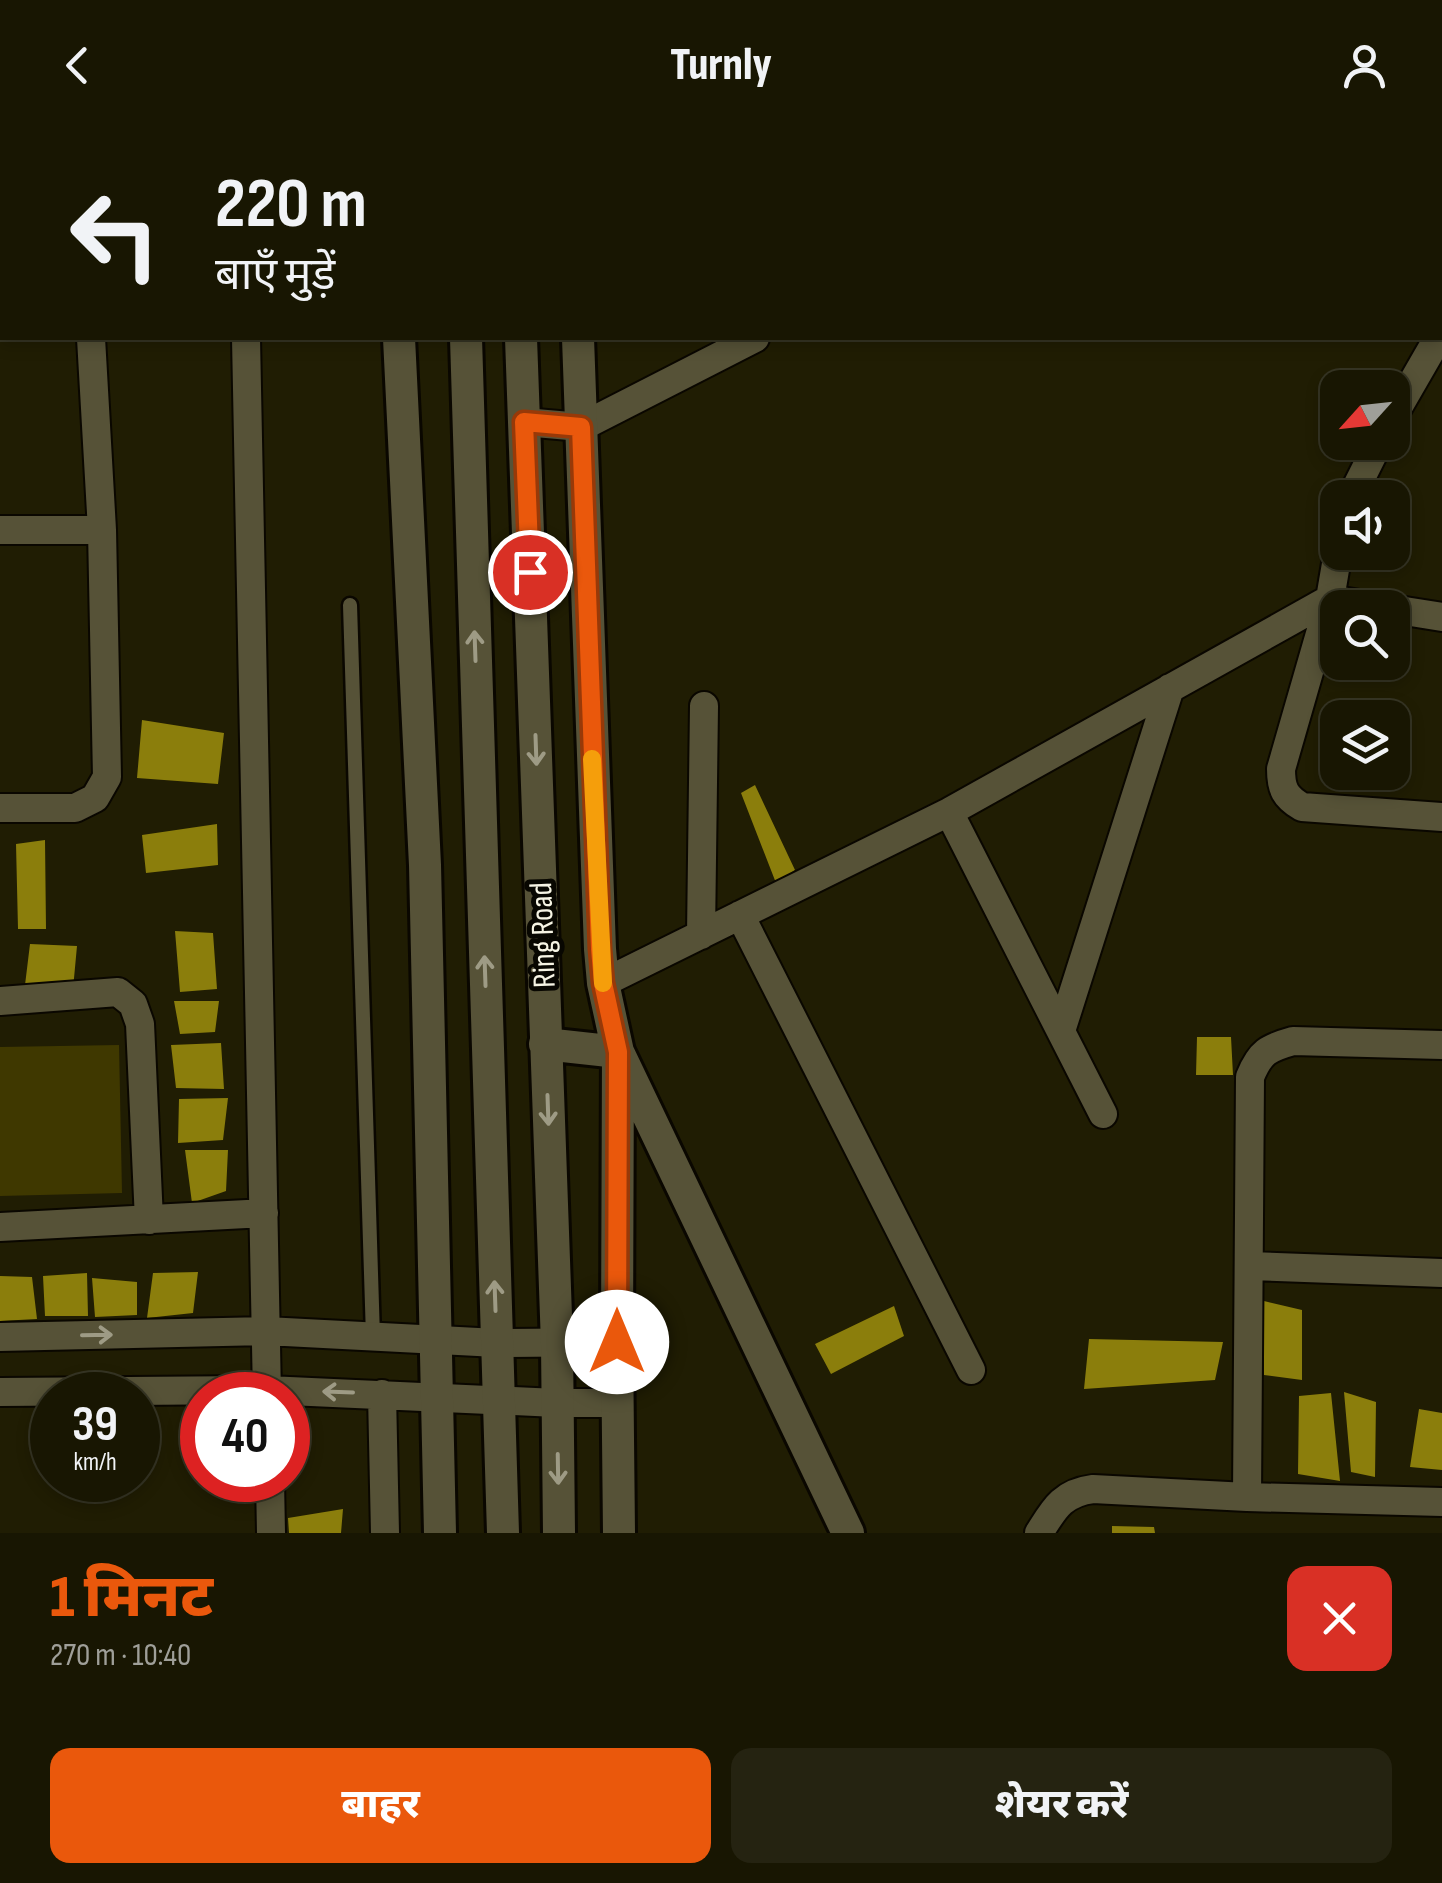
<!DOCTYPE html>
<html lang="hi">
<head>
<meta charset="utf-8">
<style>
  body { margin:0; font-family:"Sofia Sans Condensed","Noto Sans Devanagari",sans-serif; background:#252311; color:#f1f3f6; height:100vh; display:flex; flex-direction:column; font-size:38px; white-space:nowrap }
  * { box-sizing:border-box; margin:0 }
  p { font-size:32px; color:#9f9f99 }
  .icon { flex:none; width:55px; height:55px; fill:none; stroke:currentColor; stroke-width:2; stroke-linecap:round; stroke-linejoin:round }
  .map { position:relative; height:1403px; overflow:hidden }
  .panel { display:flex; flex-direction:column; background:#181602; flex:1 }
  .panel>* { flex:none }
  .guide { position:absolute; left:0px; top:0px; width:1442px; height:210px; box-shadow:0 5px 15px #0003,0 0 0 2px #363524; background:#181602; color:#f1f3f6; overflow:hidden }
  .needle { width:65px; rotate:243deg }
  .tools { position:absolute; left:1320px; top:240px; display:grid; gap:20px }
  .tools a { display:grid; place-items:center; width:90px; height:90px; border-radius:20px; background:#181602; box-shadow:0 5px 15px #0003,0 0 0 2px #363524; font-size:50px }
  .speed { position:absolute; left:30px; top:1242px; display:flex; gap:20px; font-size:50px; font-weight:700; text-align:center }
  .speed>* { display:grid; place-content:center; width:130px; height:130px; border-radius:50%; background:#181602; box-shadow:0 5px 15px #0003,0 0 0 2px #363524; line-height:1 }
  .speed small { font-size:25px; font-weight:400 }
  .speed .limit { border:15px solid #d22; background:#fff; color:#111 }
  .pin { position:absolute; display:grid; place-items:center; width:85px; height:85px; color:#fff; margin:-42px; border:5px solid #fff; border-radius:50%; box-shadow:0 2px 10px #0007 }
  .me { position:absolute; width:110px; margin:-55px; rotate:0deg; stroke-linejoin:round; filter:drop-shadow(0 0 8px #0008) }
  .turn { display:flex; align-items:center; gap:35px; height:210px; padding:0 50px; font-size:45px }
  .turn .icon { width:130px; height:130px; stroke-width:2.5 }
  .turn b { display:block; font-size:70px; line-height:85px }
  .round { display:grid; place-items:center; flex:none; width:105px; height:105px; border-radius:20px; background:#252311 }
  .headline { display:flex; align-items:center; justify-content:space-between; height:170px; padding:0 50px }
  h1 { font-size:60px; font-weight:800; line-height:75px; color:#ea580c }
  .button { display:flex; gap:20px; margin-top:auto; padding:20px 50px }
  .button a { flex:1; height:115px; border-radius:20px; background:#ea580c; color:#fff; font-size:40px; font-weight:800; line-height:115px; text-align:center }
  .button a+a { background:#252311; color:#f1f3f6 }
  header { display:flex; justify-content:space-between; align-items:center; height:130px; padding:0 50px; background:#181602; font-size:45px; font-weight:800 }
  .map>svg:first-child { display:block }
  .green { fill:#3f3800 }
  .building { fill:#8b7e0c }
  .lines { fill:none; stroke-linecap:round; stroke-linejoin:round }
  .service-casing { stroke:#0a0700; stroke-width:19 }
  .minor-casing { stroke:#0a0700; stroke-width:32 }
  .tertiary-casing { stroke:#0a0700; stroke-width:38 }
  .service { stroke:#565237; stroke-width:14 }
  .minor { stroke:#565237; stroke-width:28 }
  .tertiary { stroke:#565237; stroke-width:32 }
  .oneway { stroke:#9e9b85 }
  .route-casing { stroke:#983908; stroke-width:25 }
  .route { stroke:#ea580c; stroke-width:18 }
  .slow { stroke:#f59e0b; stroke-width:18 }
  .labels { text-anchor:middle; stroke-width:10; stroke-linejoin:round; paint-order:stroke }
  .street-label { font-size:32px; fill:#f6f4e4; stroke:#080701 }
</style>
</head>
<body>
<header><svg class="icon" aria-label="back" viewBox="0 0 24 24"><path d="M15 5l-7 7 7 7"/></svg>Turnly<svg class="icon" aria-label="person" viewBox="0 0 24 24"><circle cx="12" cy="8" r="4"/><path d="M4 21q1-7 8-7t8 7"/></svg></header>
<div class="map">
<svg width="1442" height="1403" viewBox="0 0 1442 1403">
  <rect width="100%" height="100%" fill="#201d03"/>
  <!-- green -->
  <path class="green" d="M119 915 122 1063 0 1066V917Z"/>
  <!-- building -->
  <path class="building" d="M142 590 224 603 218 654 137 648Z
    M755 655 795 740 776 753 741 663Z
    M217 694 218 735 146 743 142 705Z
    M45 710 46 799H18L16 714Z
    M175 801 213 803 217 859 180 862Z
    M30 814 77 816 73 859 25 855Z
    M174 871H219L215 902 180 904Z
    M1197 907H1231L1233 945H1196Z
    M221 913 224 959 176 958 171 915Z
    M228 968 223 1010 178 1013 179 969Z
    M185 1020H228L226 1061 192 1073Z
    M198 1142 193 1183 147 1188 153 1143Z
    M87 1143 88 1186H45L43 1146Z
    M0 1146 32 1147 37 1189 0 1191Z
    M92 1148 137 1152V1185L95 1187Z
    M1264 1171 1302 1180V1250L1264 1245Z
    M894 1176 904 1206 831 1244 815 1214Z
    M1089 1209 1223 1212 1215 1250 1084 1259Z
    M1344 1262 1376 1272 1375 1347 1351 1342Z
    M1331 1263 1340 1351 1298 1344 1299 1266Z
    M1419 1279 1442 1283V1340L1410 1337Z
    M343 1379 341 1403H289L288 1388Z
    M1112 1396 1154 1397 1155 1403H1112Z"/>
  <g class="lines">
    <defs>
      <path id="service" d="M350 475 373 1207"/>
      <path id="minor" d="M85 0V2
        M241 0V2
        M1363 0 1364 2
        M0 123H2
        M1440 156 1442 160
        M246 208 267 1265
        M1392 288 1438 208
        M524 292 581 297 755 208
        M1351 368 1379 312
        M0 400H102L91 208
        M1338 422 1330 469 1281 639C1281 659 1285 667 1302 677L1442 687
        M1392 479 1442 487
        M0 678H75L95 668 107 647 102 400
        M949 682 1103 984
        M740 785 971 1240
        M701 805 704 576
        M603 853 949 682 1330 469 1382 478
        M0 871 118 862 133 874 140 894 149 1090
        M1061 901 1170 558
        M0 1097 264 1083
        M1249 1136 1442 1143
        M0 1207 266 1201 497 1213 617 1212
        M0 1262 267 1260 557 1273H618
        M382 1264 385 1403
        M270 1350 271 1403
        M1247 1367 1250 947C1260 922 1268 918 1293 911L1442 915
        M1039 1403C1054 1379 1062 1363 1093 1359L1247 1367 1442 1372"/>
      <path id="tertiary" d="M393 0V2
        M459 0V2
        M513 0V2
        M571 0V2
        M399 208 425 735 440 1403
        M466 208 503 1403
        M521 208 557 1214 559 1403
        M578 208 600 819 603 853 618 922 848 1403
        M545 914 618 922 617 1212 619 1403"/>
    </defs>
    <!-- service casing -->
    <use href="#service" class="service-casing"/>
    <!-- minor casing -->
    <use href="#minor" class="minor-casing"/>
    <!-- tertiary casing -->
    <use href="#tertiary" class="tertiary-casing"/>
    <!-- service -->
    <use href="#service" class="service"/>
    <!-- minor -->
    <use href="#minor" class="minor"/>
    <!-- tertiary -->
    <use href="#tertiary" class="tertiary"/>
  </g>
  <!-- one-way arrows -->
  <defs><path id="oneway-shaft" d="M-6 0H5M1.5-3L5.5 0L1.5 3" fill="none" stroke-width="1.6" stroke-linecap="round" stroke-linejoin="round" transform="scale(2.5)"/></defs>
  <g class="oneway">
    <use href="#oneway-shaft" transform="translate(475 516) rotate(-92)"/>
    <use href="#oneway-shaft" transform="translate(536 620) rotate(88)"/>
    <use href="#oneway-shaft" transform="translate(485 841) rotate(-92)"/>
    <use href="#oneway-shaft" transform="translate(548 980) rotate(88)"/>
    <use href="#oneway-shaft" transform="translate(495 1166) rotate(-92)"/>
    <use href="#oneway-shaft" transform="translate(97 1205) rotate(-1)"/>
    <use href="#oneway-shaft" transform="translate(338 1262) rotate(-178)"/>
    <use href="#oneway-shaft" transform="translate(558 1339) rotate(89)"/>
  </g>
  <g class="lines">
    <defs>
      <path id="route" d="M530 442 524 292 581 297 600 819 603 853 618 922 617 1212"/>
    </defs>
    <!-- route casing -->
    <use href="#route" class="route-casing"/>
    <!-- route -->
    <use href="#route" class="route"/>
    <!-- slow -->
    <path class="slow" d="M592 629 603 853"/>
  </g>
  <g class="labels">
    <!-- street labels -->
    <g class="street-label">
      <text transform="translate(542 805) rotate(-92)" y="11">Ring Road</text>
    </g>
  </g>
</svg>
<div class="tools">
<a><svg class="needle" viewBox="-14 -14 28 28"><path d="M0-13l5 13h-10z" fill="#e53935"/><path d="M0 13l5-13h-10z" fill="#9f9f99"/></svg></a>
<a><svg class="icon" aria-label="sound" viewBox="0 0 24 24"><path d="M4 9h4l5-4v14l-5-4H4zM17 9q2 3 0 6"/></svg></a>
<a><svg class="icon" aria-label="search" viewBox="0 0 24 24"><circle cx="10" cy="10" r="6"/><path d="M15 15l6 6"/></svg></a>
<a><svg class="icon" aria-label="layers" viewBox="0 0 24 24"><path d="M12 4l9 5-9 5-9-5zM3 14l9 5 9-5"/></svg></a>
</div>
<div class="speed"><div>39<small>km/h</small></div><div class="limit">40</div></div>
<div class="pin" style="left:530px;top:442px;background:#d93025"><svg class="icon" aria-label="arrive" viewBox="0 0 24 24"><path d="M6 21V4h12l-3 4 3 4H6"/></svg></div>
<svg class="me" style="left:617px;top:1212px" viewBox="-20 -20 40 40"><circle r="19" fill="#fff"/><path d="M0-13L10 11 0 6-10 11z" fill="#ea580c"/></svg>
<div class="guide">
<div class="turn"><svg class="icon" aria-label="left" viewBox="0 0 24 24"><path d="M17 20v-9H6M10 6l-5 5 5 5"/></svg><div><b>220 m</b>बाएँ मुड़ें</div></div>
</div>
</div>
<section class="panel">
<div class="headline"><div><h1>1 मिनट</h1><p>270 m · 10:40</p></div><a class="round" style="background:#d93025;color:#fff"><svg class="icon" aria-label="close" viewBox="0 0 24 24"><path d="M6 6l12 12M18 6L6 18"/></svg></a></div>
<div class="button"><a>बाहर</a><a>शेयर करें</a></div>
</section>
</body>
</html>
